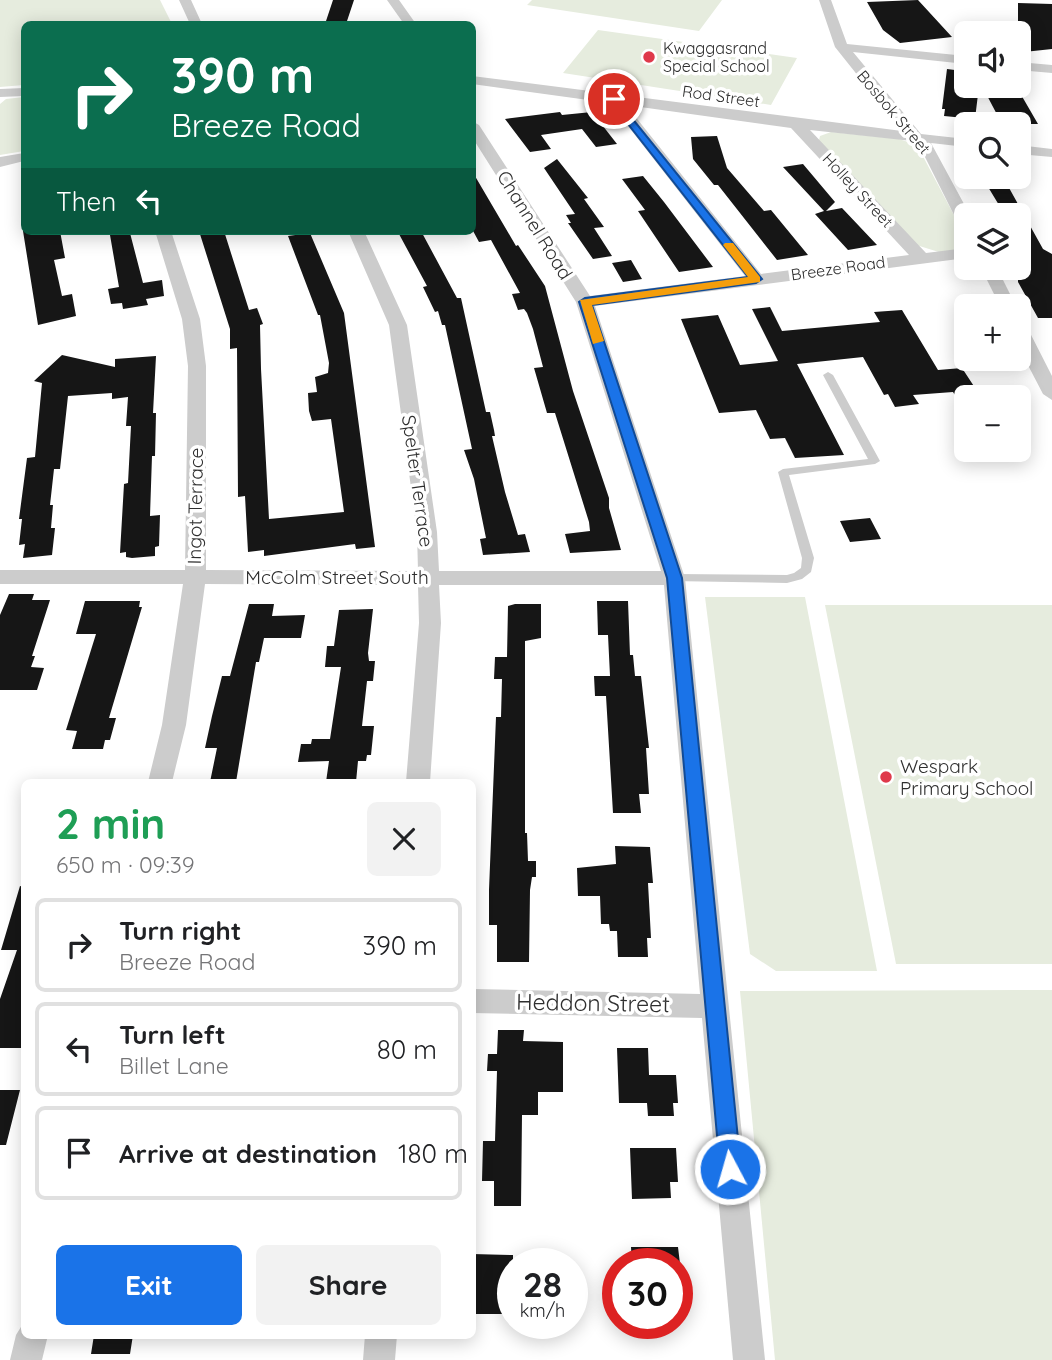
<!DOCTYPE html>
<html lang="en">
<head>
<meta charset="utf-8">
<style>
  body { margin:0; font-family:Quicksand,sans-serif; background:#f2f2f2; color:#202124; height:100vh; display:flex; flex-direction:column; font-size:26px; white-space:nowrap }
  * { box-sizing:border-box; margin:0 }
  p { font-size:23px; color:#757577 }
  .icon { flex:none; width:38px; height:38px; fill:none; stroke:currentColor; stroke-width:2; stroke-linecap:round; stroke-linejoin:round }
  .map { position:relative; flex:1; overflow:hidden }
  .sheet { position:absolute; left:21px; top:779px; width:455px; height:560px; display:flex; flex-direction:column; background:#fff; border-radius:10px; box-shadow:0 4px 18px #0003 }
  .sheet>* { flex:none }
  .hud { position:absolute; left:21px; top:21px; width:455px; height:214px; border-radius:10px; box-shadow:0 4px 18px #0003; background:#0b6e4f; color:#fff; overflow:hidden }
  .buttons { position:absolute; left:954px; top:21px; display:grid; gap:14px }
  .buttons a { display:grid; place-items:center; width:77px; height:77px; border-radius:10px; background:#fff; box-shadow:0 4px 18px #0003; font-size:35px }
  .speed { position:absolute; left:497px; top:1248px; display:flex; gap:14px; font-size:35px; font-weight:700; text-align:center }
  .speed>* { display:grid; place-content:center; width:91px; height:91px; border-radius:50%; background:#fff; box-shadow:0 4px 18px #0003; line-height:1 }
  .speed small { font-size:18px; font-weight:400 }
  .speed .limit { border:10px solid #d22; background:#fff; color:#111 }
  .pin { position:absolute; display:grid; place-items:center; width:60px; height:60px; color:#fff; margin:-30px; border:4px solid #fff; border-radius:50%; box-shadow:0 2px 7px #0007 }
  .me { position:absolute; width:77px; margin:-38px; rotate:354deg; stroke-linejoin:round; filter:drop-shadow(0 0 5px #0008) }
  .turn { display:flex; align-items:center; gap:24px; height:147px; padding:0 35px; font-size:32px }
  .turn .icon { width:91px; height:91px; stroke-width:2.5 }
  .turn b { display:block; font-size:49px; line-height:60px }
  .then { display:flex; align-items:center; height:66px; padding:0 35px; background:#0003; gap:14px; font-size:26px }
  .round { display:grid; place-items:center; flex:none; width:74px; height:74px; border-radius:10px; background:#f2f2f2 }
  .summary { display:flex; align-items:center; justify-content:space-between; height:119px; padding:0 35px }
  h1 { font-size:42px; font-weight:700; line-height:52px; color:#1e9e55 }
  .button { display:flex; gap:14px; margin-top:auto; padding:14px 35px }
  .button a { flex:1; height:80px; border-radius:10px; background:#1a73e8; color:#fff; font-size:28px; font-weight:700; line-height:80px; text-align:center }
  .button a+a { background:#f2f2f2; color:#202124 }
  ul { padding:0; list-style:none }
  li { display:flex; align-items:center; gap:21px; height:94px; margin:0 14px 10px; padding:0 21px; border:4px solid #e0e0e0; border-radius:10px }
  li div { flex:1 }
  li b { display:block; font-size:26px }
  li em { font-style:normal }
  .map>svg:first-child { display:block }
  .green { fill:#e6ecde }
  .building { fill:#161616 }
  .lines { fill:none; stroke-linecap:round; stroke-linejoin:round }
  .lane { fill:#ccc; fill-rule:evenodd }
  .street { fill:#ccc; fill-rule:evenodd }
  .route { fill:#1a73e8; stroke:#114b97; stroke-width:2 }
  .slow { fill:#f59e0b }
  .poi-dot { fill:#df394b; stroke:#fff; stroke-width:2.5 }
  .labels { text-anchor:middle; stroke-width:7; stroke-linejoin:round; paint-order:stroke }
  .far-poi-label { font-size:16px; fill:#2f2f2f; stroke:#fff; text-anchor:start }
  .far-street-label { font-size:16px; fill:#2f2f2f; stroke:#fff }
  .street-label { font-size:19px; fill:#2f2f2f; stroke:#fff }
  .poi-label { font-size:19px; fill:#2f2f2f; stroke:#fff; text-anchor:start }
  .near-street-label { font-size:23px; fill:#2f2f2f; stroke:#fff }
</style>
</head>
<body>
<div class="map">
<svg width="1052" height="1360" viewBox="0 0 1052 1360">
  <rect width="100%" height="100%" fill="#fff"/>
  <!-- green -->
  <path class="green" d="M0 0H160L172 24H24V85L0 87Z
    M532 0H722L699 31 527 5Z
    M598 30 797 58 771 105 563 73Z
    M24 97V151L0 155V104L6 99Z
    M831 132 899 139 917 145 965 236V246L955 251 942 253 913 244 818 144 820 136Z
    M705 597H805L877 971H776L750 954Z
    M825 605H1052V964H896Z
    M1052 990V1360H775L740 991Z"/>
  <!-- building -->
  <path class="building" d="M333 0H354L347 21H326Z
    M918 0 952 37 900 43 883 30 867 2Z
    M1018 3 1052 4V49L1024 52 1018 47Z
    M947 69 963 71 966 86H979L975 119 944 116 945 109H942Z
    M982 86H1016L1038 124H1002Z
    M560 112 562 115 592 112 617 144 596 147 582 129 541 135 551 149 530 152 505 119Z
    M717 136 727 168 764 211 771 210 808 255 777 260 718 185H714L693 159 691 137Z
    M557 159 588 198 584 199 604 227 594 228 612 256 593 259 568 223H571L566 215 575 214 544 168Z
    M803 164 835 202 826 211 842 208 877 245 848 250 815 214 824 211 783 167Z
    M472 171 516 246 518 245 545 286 573 391 609 498V508L621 550 570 553 565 534 590 531 589 522 555 413H547L534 368 543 367 533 329 527 313 524 309 518 310 512 294 520 293 491 240 479 242 472 229Z
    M643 176 664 202 713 267 679 272 638 211 645 210 622 179Z
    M982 177H1003L1043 249 1052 254V318H1038L1018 282V215H1005Z
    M23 231H60L65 258 54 260 62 296 72 294 76 316 38 325Z
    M199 231H224L249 310 257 308 263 324 260 325 261 369 269 519 344 512 331 419 312 421 309 411 308 393 317 392 315 377 328 373 329 363 320 315H318L288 236 310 233 344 313 375 547 356 549 355 544 264 556V550L248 552 245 496 238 497 237 348 230 349V329Z
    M421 231 457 298H461L486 412H490L494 430 495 436H492L505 492 518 535 525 534 530 552 483 555 480 539 486 538 474 479 464 450 472 449 445 325H442L438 311 435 312 423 287 427 286 399 234Z
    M130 233 143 283 162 280 164 296 146 299 148 305 123 309 122 303 111 304 108 289 119 287 110 235Z
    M631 260 642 279 623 282 612 263Z
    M770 307 782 331 880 322 874 312 902 310 938 370 962 368 981 397H956L953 392 913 395 919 404 895 407 888 394 884 395 863 357 797 364 844 455 795 458 785 438 770 439 756 410 719 413 681 319 718 315 740 365 778 361 752 309Z
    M62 355 115 367V359L156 356 153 413H156L155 456H152L150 516 160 515 159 546 155 547V556L132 558 126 557V552L120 553 124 484 128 483 131 426H126L128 397 112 399V393L68 396 60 469H54L50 505H53L51 528H55L52 555 23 558 25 544 19 545 22 519H19L27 458 35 457 42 383 34 381Z
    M870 518 881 539 850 542 840 521Z
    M9 594H34L32 600H50L32 656H35L31 667 44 668 37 690H0V615Z
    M85 601H140L139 607H142L109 718H116L110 740H105L103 749H72L77 731 66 730 96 634H76Z
    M597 601H628L630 655H633L635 676H641L649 748H646L649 794H639L641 813H613L606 696H595L594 676H610L608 635H598Z
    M249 604H274L272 616 305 615 301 638H264L259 662H256L236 782H210L217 748H205L212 716 222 676H230Z
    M515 604H541V638L525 641V833H527L528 861H536V877H532L530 890 529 962H497V925H489V890L496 717H501L502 679H494L495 657H507L508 606Z
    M373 609 368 653 369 661H375L373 681H367L362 726H374L371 755H367L366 761H358L356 782H326L329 761 298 762 301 744H311L312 739H330L341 667H325L327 646H334L339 610Z
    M615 846 650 847 653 883H648L651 938H647L648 957H618L617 931H610L609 924H601L600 896H578L577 868 616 864Z
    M20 886 24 887V1048H0V999L17 950H1Z
    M498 1030H524L523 1041 563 1042V1092H538V1115H522L521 1206H494V1181H482L483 1141H495L497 1071H487L488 1054H497Z
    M617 1048H648L649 1075H676L678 1103H673L674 1116H648L647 1103H619Z
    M0 1090H20L6 1145H0Z
    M630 1148H676L678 1182H670L671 1198 632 1199Z
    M631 1247H678L680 1264H632Z
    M472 1254 513 1255V1314H472Z
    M94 1335H133L130 1354H91Z"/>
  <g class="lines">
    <!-- lane -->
    <path class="lane" d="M828 372 833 375 880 461 875 464 789 475 814 558 811 572 802 579 787 583 670 581 668 578 674 574 787 575 794 573 801 568 802 558 778 472 783 469 868 459 823 375Z"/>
    <!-- street -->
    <path class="street" d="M179 0H191L202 24H190Z
      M387 0H399L416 24H404Z
      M819 0H831L847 44 966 56V64L853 52 921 134 966 139V147L931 143 970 215H966V228L958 223 923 153 912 141 810 130 926 253 966 248V258L595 306 685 578 765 1360H733L702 1018 472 1013V989L700 994 664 585H439L441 623 430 782H406L419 623 418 585 205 584 186 725 172 782H148L162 725 183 584H0V570H185L188 366 182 319 155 231H171L200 319 206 366V570L418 571 417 532 389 325 348 231H364L407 325 437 532 439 571H661L576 302 472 137V121L479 125 590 296 745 276 610 103 472 84V76L902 131 835 47ZM626 105 791 128 909 255 761 274Z
      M1018 62 1052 65V73L1018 70Z
      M24 88V96L0 97V89Z
      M1018 145 1052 149V157L1018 154Z
      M24 153V161L0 167V157Z
      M981 268H997L1016 306H1000Z
      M1018 322 1027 327 1052 376V400L1043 394 1018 346Z
      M24 1322V1335H48L42 1360H10L16 1335Z
      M365 1335H397L395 1360H363Z"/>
  </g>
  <!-- route -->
  <path class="route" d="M614 96 762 279 756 283 592 305 682 578 741 1169 738 1176 730 1179 723 1176 720 1169 667 578 579 302 585 298 748 277 610 101Z"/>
  <!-- slow -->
  <path class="slow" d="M725 243H733L760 277V282L592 305 604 341 593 344 580 300 748 277 723 245Z"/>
  <!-- markers -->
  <g class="poi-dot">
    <circle cx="649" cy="57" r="7"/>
    <circle cx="886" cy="777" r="7"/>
  </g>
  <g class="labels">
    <!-- far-poi labels -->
    <g class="far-poi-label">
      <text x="663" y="54">Kwaggasrand<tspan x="663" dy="18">Special School</tspan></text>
    </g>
    <!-- far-street labels -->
    <g class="far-street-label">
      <text transform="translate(721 96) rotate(8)" y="6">Rod Street</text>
      <text transform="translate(894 112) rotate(50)" y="6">Bosbok Street</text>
      <text transform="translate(858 190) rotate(47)" y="6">Holley Street</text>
      <text transform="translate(838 268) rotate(-8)" y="6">Breeze Road</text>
    </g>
    <!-- street labels -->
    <g class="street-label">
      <text transform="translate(535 225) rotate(58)" y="7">Channel Road</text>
      <text transform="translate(418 481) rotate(82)" y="7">Spelter Terrace</text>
      <text transform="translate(195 506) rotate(-89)" y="7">Ingot Terrace</text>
      <text x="337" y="584">McColm Street South</text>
    </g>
    <!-- poi labels -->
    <g class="poi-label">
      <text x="900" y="773">Wespark<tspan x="900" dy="22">Primary School</tspan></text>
    </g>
    <!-- near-street labels -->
    <g class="near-street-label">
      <text transform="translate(593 1003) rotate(1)" y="8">Heddon Street</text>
    </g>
  </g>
</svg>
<div class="buttons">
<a><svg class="icon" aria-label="sound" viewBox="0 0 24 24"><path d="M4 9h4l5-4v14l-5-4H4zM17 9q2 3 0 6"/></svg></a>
<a><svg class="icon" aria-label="search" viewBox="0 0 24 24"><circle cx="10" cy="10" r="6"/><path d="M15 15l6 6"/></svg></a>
<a><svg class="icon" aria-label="layers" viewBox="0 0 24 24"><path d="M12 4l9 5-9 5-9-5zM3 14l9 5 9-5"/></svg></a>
<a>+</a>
<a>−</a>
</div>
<div class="speed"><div>28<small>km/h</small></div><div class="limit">30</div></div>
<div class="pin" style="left:614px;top:99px;background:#d93025"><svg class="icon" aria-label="arrive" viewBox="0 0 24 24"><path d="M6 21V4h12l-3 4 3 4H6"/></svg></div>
<svg class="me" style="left:730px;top:1169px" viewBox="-20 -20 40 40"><circle r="17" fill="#1a73e8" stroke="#fff" stroke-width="3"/><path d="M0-11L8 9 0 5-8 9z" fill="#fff"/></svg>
<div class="hud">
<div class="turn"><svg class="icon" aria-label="right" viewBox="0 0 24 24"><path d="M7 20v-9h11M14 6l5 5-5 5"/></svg><div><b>390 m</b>Breeze Road</div></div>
<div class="then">Then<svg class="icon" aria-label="left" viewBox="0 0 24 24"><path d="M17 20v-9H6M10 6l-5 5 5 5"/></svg></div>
</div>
<section class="sheet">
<div class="summary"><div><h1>2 min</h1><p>650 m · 09:39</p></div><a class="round"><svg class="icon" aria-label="close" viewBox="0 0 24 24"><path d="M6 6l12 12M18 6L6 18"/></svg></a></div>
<ul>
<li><svg class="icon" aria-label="right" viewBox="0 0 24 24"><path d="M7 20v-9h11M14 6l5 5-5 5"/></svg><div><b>Turn right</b><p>Breeze Road</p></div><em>390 m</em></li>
<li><svg class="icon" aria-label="left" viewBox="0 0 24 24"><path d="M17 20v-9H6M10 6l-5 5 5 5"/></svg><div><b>Turn left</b><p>Billet Lane</p></div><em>80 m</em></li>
<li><svg class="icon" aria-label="arrive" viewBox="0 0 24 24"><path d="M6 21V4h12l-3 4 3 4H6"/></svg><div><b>Arrive at destination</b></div><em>180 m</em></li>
</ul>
<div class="button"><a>Exit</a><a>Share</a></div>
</section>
</div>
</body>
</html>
